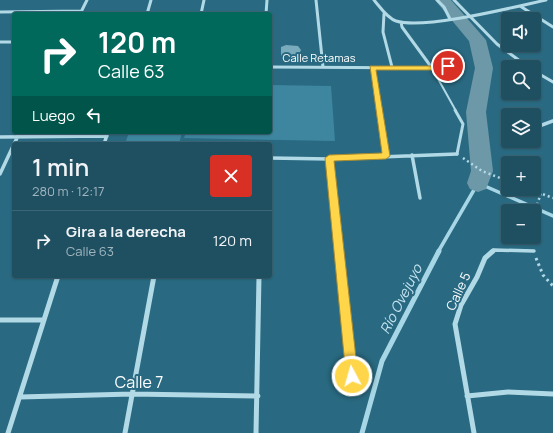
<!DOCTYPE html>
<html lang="es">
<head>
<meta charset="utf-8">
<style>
  body { margin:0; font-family:Manrope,sans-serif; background:#2c5a6b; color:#f1f3f6; height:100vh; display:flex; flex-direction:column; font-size:15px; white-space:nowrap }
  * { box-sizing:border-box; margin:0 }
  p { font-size:13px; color:#a1b5be }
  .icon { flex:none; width:22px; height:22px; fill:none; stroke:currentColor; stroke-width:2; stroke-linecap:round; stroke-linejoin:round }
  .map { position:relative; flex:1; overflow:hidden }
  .details { position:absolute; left:12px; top:142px; width:260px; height:136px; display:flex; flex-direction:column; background:#1f5062; border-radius:4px; box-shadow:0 1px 3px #0004,0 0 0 1px #3c6777 }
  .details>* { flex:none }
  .guide { position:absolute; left:12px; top:12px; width:260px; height:122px; border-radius:4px; box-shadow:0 1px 3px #0004,0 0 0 1px #3c6777; background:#00695c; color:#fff; overflow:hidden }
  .controls { position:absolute; left:501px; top:12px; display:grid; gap:8px }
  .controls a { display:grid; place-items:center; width:40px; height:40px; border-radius:4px; background:#1f5062; box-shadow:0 1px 3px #0004,0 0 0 1px #3c6777; font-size:20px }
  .pin { position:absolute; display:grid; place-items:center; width:34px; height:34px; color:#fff; margin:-17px; border:2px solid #fff; border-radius:50%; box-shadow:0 1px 4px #0007 }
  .me { position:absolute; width:44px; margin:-22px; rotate:354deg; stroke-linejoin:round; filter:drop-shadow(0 0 3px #0008) }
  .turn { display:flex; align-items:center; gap:14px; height:84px; padding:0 20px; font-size:18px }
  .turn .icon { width:52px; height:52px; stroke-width:2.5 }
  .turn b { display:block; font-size:28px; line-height:34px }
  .then { display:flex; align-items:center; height:38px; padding:0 20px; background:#0003; gap:8px; font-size:15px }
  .round { display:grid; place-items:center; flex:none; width:42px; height:42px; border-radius:4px; background:#2c5a6b }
  .head { display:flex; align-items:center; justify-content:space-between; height:68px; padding:0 20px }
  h1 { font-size:24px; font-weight:600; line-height:30px }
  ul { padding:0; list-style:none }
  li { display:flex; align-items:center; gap:12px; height:60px; padding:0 20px; border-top:1px solid #3c6777 }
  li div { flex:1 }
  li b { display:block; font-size:15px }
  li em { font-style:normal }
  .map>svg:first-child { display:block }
  .green { fill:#3e869f }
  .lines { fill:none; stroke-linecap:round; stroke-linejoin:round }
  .stream-far1 { stroke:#a7d7e6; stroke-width:3.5 }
  .stream { stroke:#a7d7e6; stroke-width:5 }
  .river { fill:#6d98a8; fill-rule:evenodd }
  .building { fill:#79abbd }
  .path-far1 { stroke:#b2d9e6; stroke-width:2.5; stroke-dasharray:2 3; stroke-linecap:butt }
  .path { stroke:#b2d9e6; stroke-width:3; stroke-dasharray:2.5 3.5; stroke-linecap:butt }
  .lane-far1 { stroke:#b2d9e6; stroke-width:2 }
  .lane { stroke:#b2d9e6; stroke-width:3 }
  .street-far2 { stroke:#b2d9e6; stroke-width:3 }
  .street-far1 { stroke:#b2d9e6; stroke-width:3.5 }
  .street { stroke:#b2d9e6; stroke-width:5 }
  .route { fill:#ffd54a; stroke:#a68a30 }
  .labels { text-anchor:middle; stroke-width:4; stroke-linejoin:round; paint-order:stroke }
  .far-street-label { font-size:11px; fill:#fff; stroke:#296a82 }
  .street-label { font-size:13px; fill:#fff; stroke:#296a82 }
  .water-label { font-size:14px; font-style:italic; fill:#c4e4f0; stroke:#296a82 }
  .near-street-label { font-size:16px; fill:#fff; stroke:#296a82 }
</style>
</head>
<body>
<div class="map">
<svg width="553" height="433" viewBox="0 0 553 433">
  <rect width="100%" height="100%" fill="#296a82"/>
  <!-- green -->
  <path class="green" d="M270 85 331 86 335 141 184 138 186 132H270Z
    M129 132H182L179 144H125Z"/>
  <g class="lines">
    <!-- stream-far1 -->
    <path class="stream-far1" d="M438 252 478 183 553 216"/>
    <!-- stream -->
    <path class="stream" d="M362 433 382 361 439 251"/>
    <!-- river -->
    <path class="river" d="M435 0H451L486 40 493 68 486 112 493 171 486 189 478 192 470 189 467 183 471 171 466 112 475 68 469 41Z"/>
  </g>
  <!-- building -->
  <path class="building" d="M286 45 298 46 301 50 298 56H281V47Z"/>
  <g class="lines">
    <!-- path-far1 -->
    <path class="path-far1" d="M463 158 482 171 508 181
      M529 189 553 198
      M534 214 541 193
      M530 237 531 244"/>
    <!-- path -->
    <path class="path" d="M536 258 543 275 553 286"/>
    <!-- lane-far1 -->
    <path class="lane-far1" d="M432 68 456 111"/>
    <!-- lane -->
    <path class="lane" d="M455 110 463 124 457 154"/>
    <!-- street-far2 -->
    <path class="street-far2" d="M316 0 323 67
      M374 0C380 7 387 18 396 21 424 30 514 7 546 0
      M437 0 444 7 450 19
      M454 0 497 44 528 67
      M520 6 553 27
      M0 12 81 11
      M80 14 87 0
      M147 14 151 0
      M201 14 204 0
      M266 14 267 0
      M384 14 383 32 392 67
      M401 22 402 27 432 68
      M0 42H14
      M270 67 432 68 463 63
      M372 68 379 111
      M534 71 553 82"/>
    <!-- street-far1 -->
    <path class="street-far1" d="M379 110 386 156
      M534 128 553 121
      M0 137 107 136
      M506 138 508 137
      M14 144 20 132
      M104 144 108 132
      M412 155 420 198
      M270 158 329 159 457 154
      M329 159 339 252
      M0 174 14 144
      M492 252 494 250 534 251"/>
    <!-- street -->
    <path class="street" d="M339 251 354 391
      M0 320H43
      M467 396 508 392 553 394
      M20 397 132 394 258 396
      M8 433 58 276
      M125 433 154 276
      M256 433 259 276
      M474 433 455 324 461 305 477 277 485 258 493 251"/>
  </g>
  <!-- route -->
  <path class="route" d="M448 64H450V67L432 70H376L390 156 386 159 334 161 358 376 356 380 352 381 348 380 346 376 325 158 329 155 382 153 370 66H432Z"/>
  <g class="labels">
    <!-- far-street labels -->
    <g class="far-street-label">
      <text x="319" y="62">Calle Retamas</text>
    </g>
    <!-- street labels -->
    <g class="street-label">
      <text transform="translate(458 291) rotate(-65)" y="5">Calle 5</text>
    </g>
    <!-- water labels -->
    <g class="water-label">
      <text transform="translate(401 299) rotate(-63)" y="5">Río Ovejuyo</text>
    </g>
    <!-- near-street labels -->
    <g class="near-street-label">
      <text x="139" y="388">Calle 7</text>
    </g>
  </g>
</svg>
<div class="controls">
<a><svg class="icon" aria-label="sound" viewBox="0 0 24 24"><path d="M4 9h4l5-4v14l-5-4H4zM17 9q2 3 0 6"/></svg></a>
<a><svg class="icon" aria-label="search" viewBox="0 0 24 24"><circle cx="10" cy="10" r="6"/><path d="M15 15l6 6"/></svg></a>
<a><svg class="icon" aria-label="layers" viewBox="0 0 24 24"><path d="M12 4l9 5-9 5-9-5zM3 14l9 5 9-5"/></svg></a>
<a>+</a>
<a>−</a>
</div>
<div class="pin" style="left:448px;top:66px;background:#d93025"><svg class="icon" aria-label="arrive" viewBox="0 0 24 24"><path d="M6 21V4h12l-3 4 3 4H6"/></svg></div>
<svg class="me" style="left:352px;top:376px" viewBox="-20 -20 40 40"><circle r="17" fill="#ffd54a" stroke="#fff" stroke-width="3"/><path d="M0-11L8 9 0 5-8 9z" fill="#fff"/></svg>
<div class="guide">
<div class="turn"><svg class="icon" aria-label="right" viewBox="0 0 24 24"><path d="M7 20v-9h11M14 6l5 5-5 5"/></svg><div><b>120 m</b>Calle 63</div></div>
<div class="then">Luego<svg class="icon" aria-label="left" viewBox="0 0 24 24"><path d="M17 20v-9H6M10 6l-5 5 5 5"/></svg></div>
</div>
<section class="details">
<div class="head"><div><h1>1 min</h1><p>280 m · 12:17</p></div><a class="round" style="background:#d93025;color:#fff"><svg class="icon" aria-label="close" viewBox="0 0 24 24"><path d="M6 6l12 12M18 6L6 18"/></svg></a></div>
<ul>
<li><svg class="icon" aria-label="right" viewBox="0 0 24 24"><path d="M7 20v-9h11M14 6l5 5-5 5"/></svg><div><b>Gira a la derecha</b><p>Calle 63</p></div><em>120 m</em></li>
</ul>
</section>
</div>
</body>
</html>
